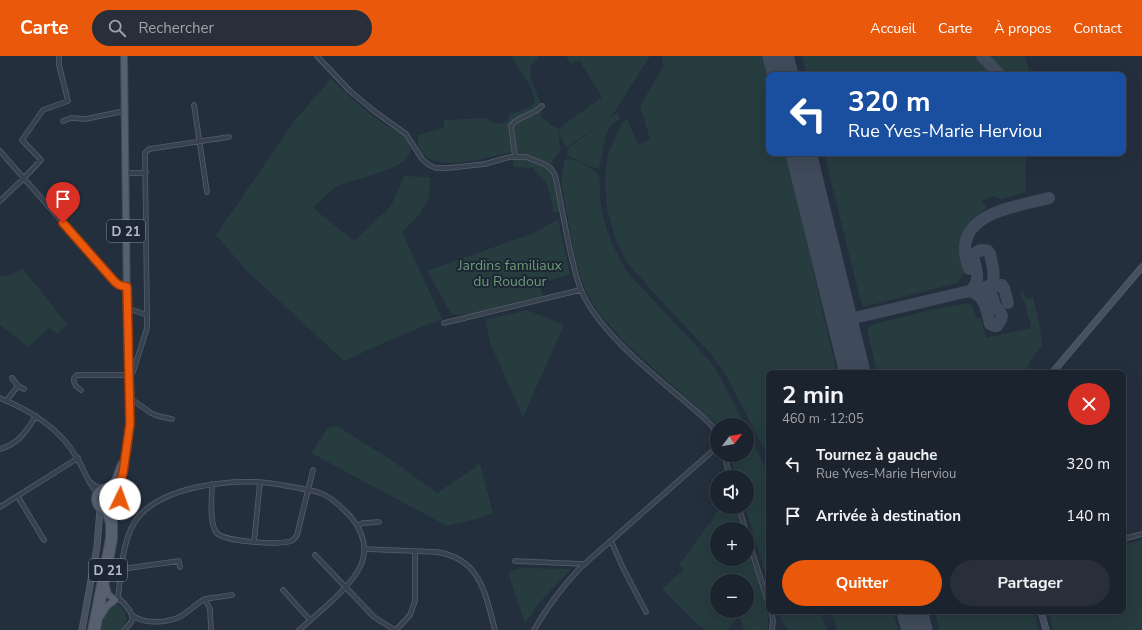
<!DOCTYPE html>
<html lang="fr">
<head>
<meta charset="utf-8">
<style>
  body { margin:0; font-family:"Nunito Sans",sans-serif; background:#282f3a; color:#f1f3f6; height:100vh; display:flex; flex-direction:column; font-size:15px; white-space:nowrap }
  * { box-sizing:border-box; margin:0 }
  p { font-size:13px; color:#a0a4aa }
  .icon { flex:none; width:22px; height:22px; fill:none; stroke:currentColor; stroke-width:2; stroke-linecap:round; stroke-linejoin:round }
  .map { position:relative; flex:1; overflow:hidden }
  .panel { position:absolute; left:766px; top:314px; width:360px; height:244px; display:flex; flex-direction:column; background:#1b232e; border-radius:8px; box-shadow:0 4px 16px #0002,0 0 0 1px #39404a }
  .panel>* { flex:none }
  .guide { position:absolute; left:766px; top:16px; width:360px; height:84px; border-radius:8px; box-shadow:0 4px 16px #0002,0 0 0 1px #39404a; background:#1a4fa0; color:#fff; overflow:hidden }
  .needle { width:26px; rotate:59deg }
  .controls { position:absolute; left:710px; top:362px; display:grid; gap:8px }
  .controls a { display:grid; place-items:center; width:44px; height:44px; border-radius:50%; background:#1b232e; box-shadow:0 4px 16px #0002,0 0 0 1px #39404a; font-size:20px }
  .pin { position:absolute; display:grid; place-items:center; width:34px; height:34px; color:#fff; margin:-41px -17px; border-radius:50% 50% 50% 0; rotate:-45deg; box-shadow:0 0 4px #0007 }
  .pin .icon { rotate:45deg }
  .me { position:absolute; width:44px; margin:-22px; rotate:3deg; stroke-linejoin:round; filter:drop-shadow(0 0 3px #0008) }
  .turn { display:flex; align-items:center; gap:14px; height:84px; padding:0 16px; font-size:18px }
  .turn .icon { width:52px; height:52px; stroke-width:2.5 }
  .turn b { display:block; font-size:28px; line-height:34px }
  .round { display:grid; place-items:center; flex:none; width:42px; height:42px; border-radius:21px; background:#282f3a }
  .headline { display:flex; align-items:center; justify-content:space-between; height:68px; padding:0 16px }
  h1 { font-size:24px; font-weight:700; line-height:30px }
  .primary-button { display:flex; gap:8px; margin-top:auto; padding:8px 16px }
  .primary-button a { flex:1; height:46px; border-radius:24px; background:#ea580c; color:#fff; font-size:16px; font-weight:700; line-height:46px; text-align:center }
  .primary-button a+a { background:#282f3a; color:#f1f3f6 }
  ul { padding:0; list-style:none }
  li { display:flex; align-items:center; gap:12px; height:52px; padding:0 16px }
  li div { flex:1 }
  li b { display:block; font-size:15px }
  li em { font-style:normal }
  header { display:flex; align-items:center; gap:24px; box-sizing:border-box; height:56px; padding:0 20px; background:#ea580c; color:#fff }
  header strong { font-size:19px }
  nav { display:flex; gap:22px; margin-inline-start:auto; font-size:14px }
  .search { width:280px; height:36px; background:#282f3a; display:flex; align-items:center; gap:10px; box-sizing:border-box; padding:0 14px; border-radius:22px; color:#a0a4aa; font-size:15px }
  .map>svg:first-child { display:block }
  .green { fill:#263c3f; fill-rule:evenodd }
  .lines { fill:none; stroke-linecap:round; stroke-linejoin:round }
  .taxiway { stroke:#3f4a5a; stroke-width:12 }
  .runway { stroke:#3f4a5a; stroke-width:31 }
  .minor-casing { stroke:#565f6c; stroke-width:5.5 }
  .secondary-casing { stroke:#565f6c; stroke-width:7 }
  .primary-casing { stroke:#414a57; stroke-width:8 }
  .minor { stroke:#38414e; stroke-width:4 }
  .secondary { stroke:#465061; stroke-width:5.5 }
  .primary { stroke:#56606e; stroke-width:6 }
  .route-casing { stroke:#983908; stroke-width:10 }
  .route { stroke:#ea580c; stroke-width:7 }
  .labels { text-anchor:middle; stroke-width:4; stroke-linejoin:round; paint-order:stroke }
  .shield { fill:#1d2633; stroke:#878f9c; stroke-width:1 }
  .shield-label { font-size:13px; font-weight:bold; fill:#b4bcc9 }
  .park-label { font-size:14px; fill:#6b9a76; stroke:#1d2633 }
</style>
</head>
<body>
<header>
<strong>Carte</strong>
<div class="search"><svg class="icon" aria-label="search" viewBox="0 0 24 24"><circle cx="10" cy="10" r="6"/><path d="M15 15l6 6"/></svg>Rechercher</div>
<nav><a>Accueil</a><a>Carte</a><a>À propos</a><a>Contact</a></nav>
</header>
<div class="map">
<svg width="1142" height="574" viewBox="0 0 1142 574">
  <rect width="100%" height="100%" fill="#242f3e"/>
  <!-- green -->
  <path class="green" d="M511 0H538L539 1 530 10 531 24 542 50 541 61 551 69 558 73 602 41 579 4 571 8 566 0H650L615 55 609 62 618 56 620 63 612 68 606 79 599 112C589 113 578 102 567 100L568 92 608 63 566 92 558 75 561 95 552 105 560 156 554 157 547 128 533 112 514 111 511 96C487 102 414 124 418 79L444 72V64L485 62 495 68 507 66 510 58 531 51 535 46 531 31Z
    M662 0H763L769 26V97H786L837 317H769V403L726 319 711 298 657 240 628 208 615 182 607 152 605 123 608 98 622 67 627 63 638 89 650 83 640 50 663 11Z
    M802 0H979L997 19H806Z
    M988 0H1025L1030 19H1006Z
    M331 23C346 36 361 52 377 63 385 69 395 73 403 80 435 111 353 121 338 130 330 134 319 146 313 152L354 185 391 150 404 120 430 121 429 141 420 158 402 176 442 263 390 284 344 305 247 215 216 179 295 64Z
    M824 97H1028L1025 111 1026 136 1001 143 993 140 981 145 987 152C982 155 976 159 972 163 957 180 958 196 963 217L958 227 867 250H862Z
    M565 103C576 102 589 111 598 118 602 127 599 139 601 149 605 174 615 196 628 217L710 305 718 317 745 369H717L623 285 599 257 585 234 575 202 561 125Z
    M558 163 570 218 539 228 543 240 476 257 452 259 427 215 517 183 534 177Z
    M23 213 68 269 57 278 49 272 28 291 0 269V219L8 220Z
    M1024 236 1026 243 1033 241 1040 271 1042 289 1033 301 1024 317H877L867 273 871 269 935 253 968 247 972 250 977 262H981L986 282 1031 272 1024 243H1022L1020 237Z
    M527 254 564 269 523 361 491 289 485 264Z
    M337 370 393 405 437 437 480 408 493 457 480 462 447 470 311 397 328 372Z
    M747 373 769 420V529L745 451H747V421H736L729 399H747Z
    M100 443a8 8 0 1 1 16 0a8 8 0 1 1-16 0Z
    M721 451H735L742 473H717V503H747V488C754 512 771 551 768 574H744L739 560 727 574H706L698 569 662 533 684 513 679 509ZM717 525H747V555H717Z
    M1142 484V574H1053L1048 555H1123V489Z
    M520 512 571 513 539 547 525 568 508 516Z
    M114 548 121 550C127 561 129 565 120 574H101C103 563 105 555 114 548Z
    M778 555H820L827 574H789L783 567Z
    M830 555H893L898 574H837Z
    M935 555H1034L1039 574H939Z"/>
  <g class="lines">
    <!-- taxiway -->
    <path class="taxiway" d="M982 0 1000 19
      M969 213C967 207 965 201 965 195 963 155 1021 150 1049 142
      M985 232 1002 229 1004 232 1008 247
      M838 252C842 259 846 262 854 262L965 236C997 230 997 229 990 198L988 195C982 193 977 194 973 200 976 213 982 225 970 235 986 241 986 253 990 268L994 270H997L1001 264 1002 259C1000 256 998 254 996 251 991 242 996 237 982 233
      M845 279 847 270 854 262"/>
    <!-- runway -->
    <path class="runway" d="M778 0 783 19
      M801 97 855 317
      M912 555 917 574"/>
    <defs>
      <path id="minor" d="M317 0 350 35 374 55 406 78 422 103 429 109 436 112H448L485 108 510 101H526L544 108 551 113 555 119C562 150 566 181 574 211 576 219 578 227 581 234 602 283 667 328 706 364L713 371 717 380
        M194 49 207 136
        M63 65 71 62 86 63 124 55
        M0 95 115 226 119 229 127 231
        M515 101 511 70C517 60 533 60 542 50
        M126 117H146
        M0 145 24 122 41 104 22 84 43 54 68 45 59 9V0
        M127 252 147 259
        M444 267 580 234
        M12 322 18 330
        M81 334C76 331 73 328 74 322L77 319H130L133 316 147 272V259L145 97 149 93 229 81
        M0 342C31 355 60 372 77 402 84 413 88 427 97 437
        M6 345 18 330 24 333
        M131 345H134L151 357 158 360 172 363
        M0 393C19 388 26 375 36 360
        M724 399 730 421
        M90 426 95 430 102 432
        M212 428C212 440 209 467 216 476 222 486 279 489 291 485 294 484 295 482 297 479L313 414
        M18 441 44 484
        M0 451 78 402
        M739 451 745 473
        M358 469 363 467 379 466
        M747 480 769 549
        M1123 483 1142 478
        M611 485 623 512 646 556
        M254 486 260 426
        M364 493 437 496C481 503 485 537 495 574
        M315 499 374 561 395 574
        M515 505 585 508
        M122 513 179 505 180 511
        M283 534 310 564
        M118 542C121 517 122 478 140 459 166 431 224 424 260 426 273 427 286 430 299 432 306 434 313 434 320 437 332 441 342 452 351 461 360 472 367 487 363 503 358 526 317 558 299 574
        M118 542C123 546 134 557 132 564 131 568 127 571 124 574
        M205 543 232 539
        M771 555 773 564 772 574
        M132 559C142 568 164 567 177 562 187 558 195 548 205 543L210 553 211 574
        M396 574 410 559 415 545V496
        M534 574C547 551 562 531 580 512L717 391"/>
      <path id="secondary" d="M1052 317 1142 211
        M1041 555 1046 574
        M82 574 97 491 100 453"/>
      <path id="primary" d="M95 443a12 12 0 1 1 24 0a12 12 0 1 1-24 0Z
        M109 431 115 424 121 408
        M117 435 123 417 128 390 131 345 127 252 124 0
        M101 560 107 550 115 544 108 538 106 530
        M91 574 109 482V467L105 455
        M97 574 114 483V454"/>
    </defs>
    <!-- minor casing -->
    <use href="#minor" class="minor-casing"/>
    <!-- secondary casing -->
    <use href="#secondary" class="secondary-casing"/>
    <!-- primary casing -->
    <use href="#primary" class="primary-casing"/>
    <!-- minor -->
    <use href="#minor" class="minor"/>
    <!-- secondary -->
    <use href="#secondary" class="secondary"/>
    <!-- primary -->
    <use href="#primary" class="primary"/>
  </g>
  <g class="lines">
    <defs>
      <path id="route" d="M63 167 115 226 119 229 127 231 130 368 123 417 117 435 120 443"/>
    </defs>
    <!-- route casing -->
    <use href="#route" class="route-casing"/>
    <!-- route -->
    <use href="#route" class="route"/>
  </g>
  <g class="labels">
    <!-- shield labels -->
    <g class="shield">
      <rect x="107" y="164" width="38" height="22" rx="3"/>
      <rect x="89" y="503" width="38" height="22" rx="3"/>
    </g>
    <g class="shield-label">
      <text x="126" y="180">D 21</text>
      <text x="108" y="519">D 21</text>
    </g>
    <!-- park labels -->
    <g class="park-label">
      <text x="510" y="214">Jardins familiaux<tspan x="510" dy="16">du Roudour</tspan></text>
    </g>
  </g>
</svg>
<div class="controls">
<a><svg class="needle" viewBox="-14 -14 28 28"><path d="M0-13l5 13h-10z" fill="#e53935"/><path d="M0 13l5-13h-10z" fill="#a0a4aa"/></svg></a>
<a><svg class="icon" aria-label="sound" viewBox="0 0 24 24"><path d="M4 9h4l5-4v14l-5-4H4zM17 9q2 3 0 6"/></svg></a>
<a>+</a>
<a>−</a>
</div>
<div class="pin" style="left:63px;top:167px;background:#d93025"><svg class="icon" aria-label="arrive" viewBox="0 0 24 24"><path d="M6 21V4h12l-3 4 3 4H6"/></svg></div>
<svg class="me" style="left:120px;top:443px" viewBox="-20 -20 40 40"><circle r="19" fill="#fff"/><path d="M0-13L10 11 0 6-10 11z" fill="#ea580c"/></svg>
<div class="guide">
<div class="turn"><svg class="icon" aria-label="left" viewBox="0 0 24 24"><path d="M17 20v-9H6M10 6l-5 5 5 5"/></svg><div><b>320 m</b>Rue Yves-Marie Herviou</div></div>
</div>
<section class="panel">
<div class="headline"><div><h1>2 min</h1><p>460 m · 12:05</p></div><a class="round" style="background:#d93025;color:#fff"><svg class="icon" aria-label="close" viewBox="0 0 24 24"><path d="M6 6l12 12M18 6L6 18"/></svg></a></div>
<ul>
<li><svg class="icon" aria-label="left" viewBox="0 0 24 24"><path d="M17 20v-9H6M10 6l-5 5 5 5"/></svg><div><b>Tournez à gauche</b><p>Rue Yves-Marie Herviou</p></div><em>320 m</em></li>
<li><svg class="icon" aria-label="arrive" viewBox="0 0 24 24"><path d="M6 21V4h12l-3 4 3 4H6"/></svg><div><b>Arrivée à destination</b></div><em>140 m</em></li>
</ul>
<div class="primary-button"><a>Quitter</a><a>Partager</a></div>
</section>
</div>
</body>
</html>
